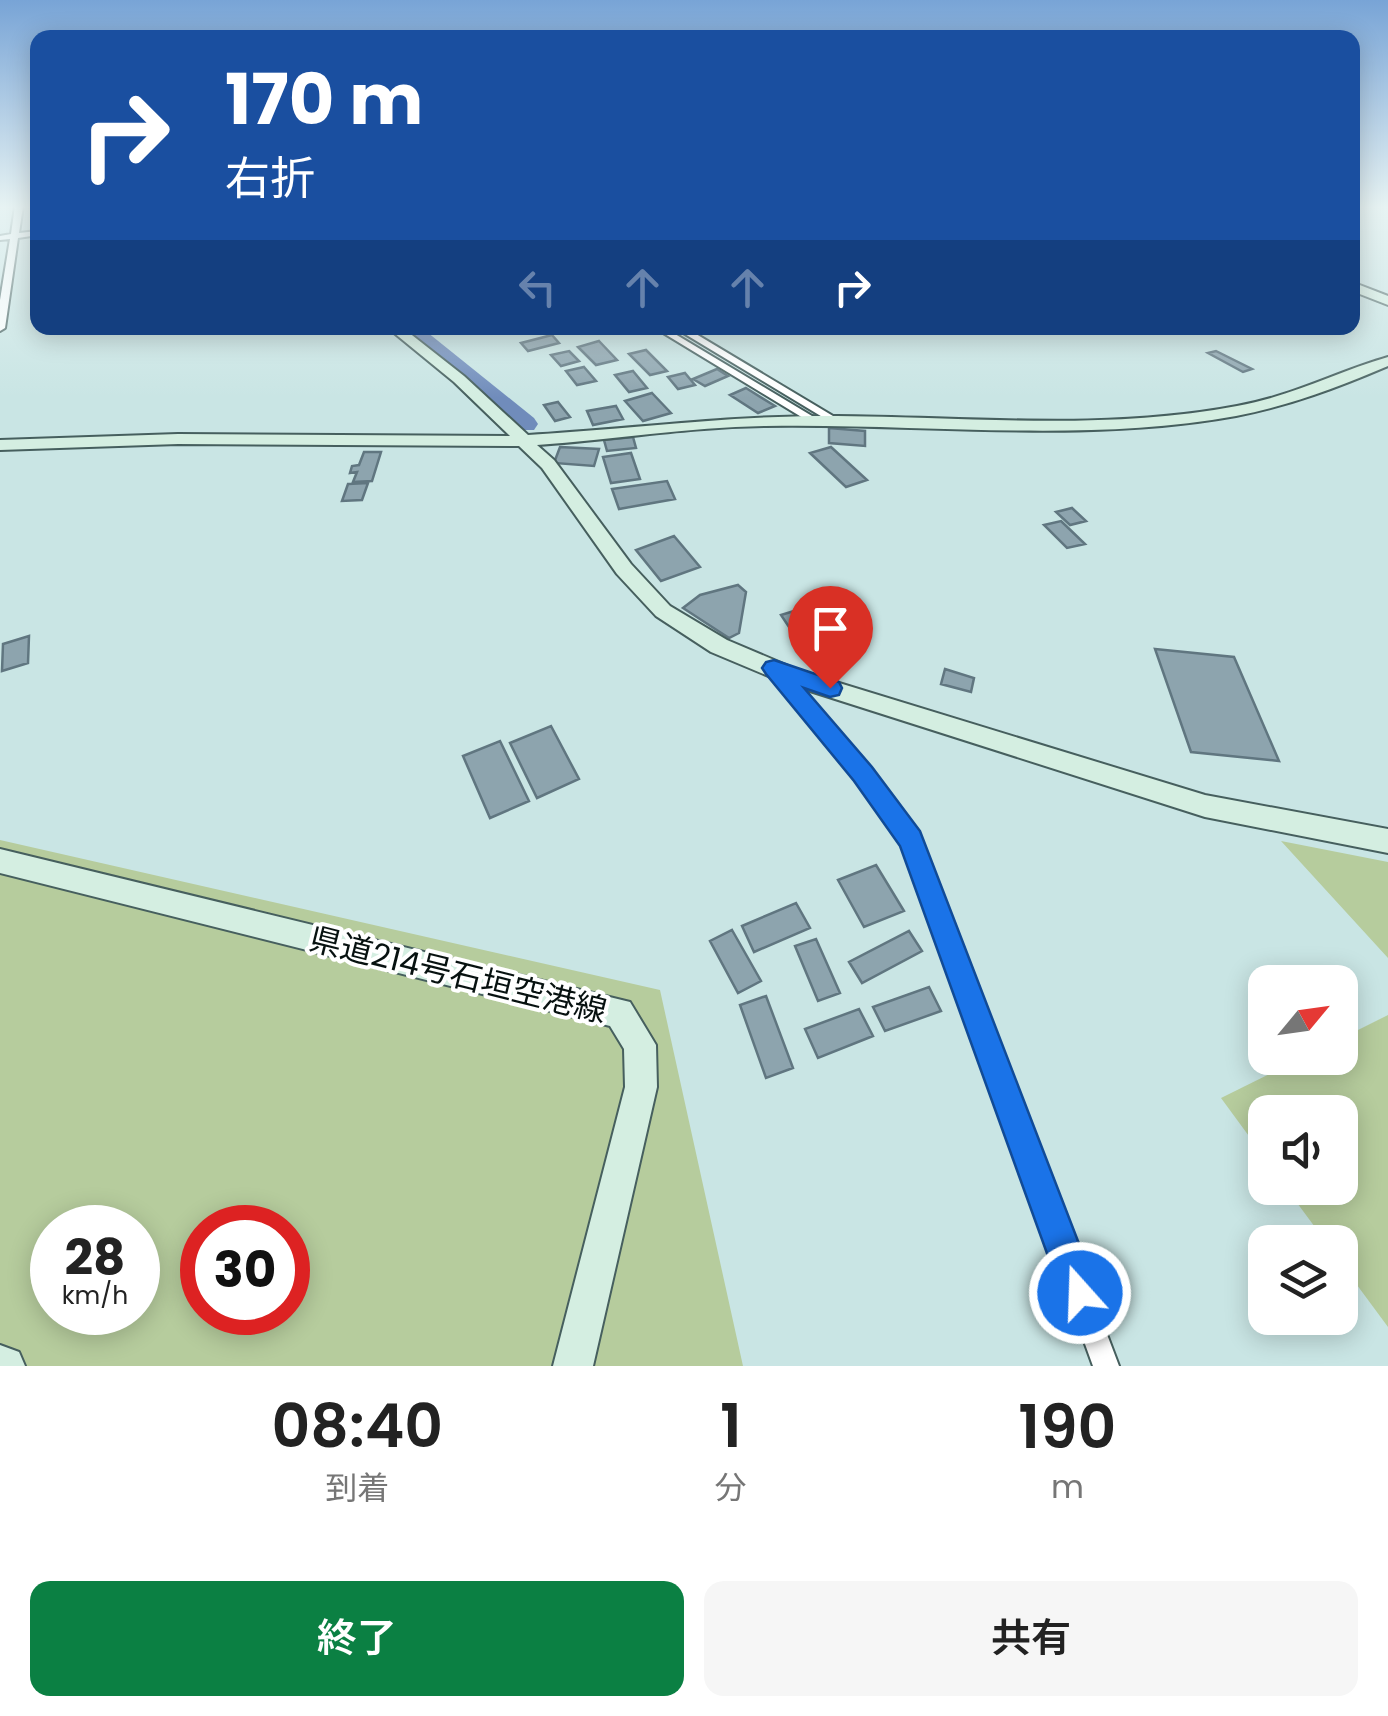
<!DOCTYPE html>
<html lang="ja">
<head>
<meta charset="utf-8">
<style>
  body { margin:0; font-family:Poppins,"Noto Sans JP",sans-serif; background:#f6f6f6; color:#222; height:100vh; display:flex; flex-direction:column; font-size:38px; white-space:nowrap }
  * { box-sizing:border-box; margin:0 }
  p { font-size:32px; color:#767676 }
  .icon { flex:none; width:55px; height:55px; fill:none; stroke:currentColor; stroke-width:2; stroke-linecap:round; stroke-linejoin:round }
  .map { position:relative; height:1366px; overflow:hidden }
  .side { display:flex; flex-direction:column; background:#fff; flex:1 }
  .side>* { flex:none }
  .hud { position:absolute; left:30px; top:30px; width:1330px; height:305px; border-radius:20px; box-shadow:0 5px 25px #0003; background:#1a4fa0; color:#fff; overflow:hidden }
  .needle { width:65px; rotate:61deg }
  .tools { position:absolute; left:1248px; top:965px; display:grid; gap:20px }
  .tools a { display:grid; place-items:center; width:110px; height:110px; border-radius:20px; background:#fff; box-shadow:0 5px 25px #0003; font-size:50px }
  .speed { position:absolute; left:30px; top:1205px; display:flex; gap:20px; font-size:50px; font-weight:700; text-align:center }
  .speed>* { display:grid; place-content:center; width:130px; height:130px; border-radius:50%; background:#fff; box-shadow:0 5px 25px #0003; line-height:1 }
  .speed small { font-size:25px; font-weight:400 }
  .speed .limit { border:15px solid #d22; background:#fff; color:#111 }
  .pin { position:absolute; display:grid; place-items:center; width:85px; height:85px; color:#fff; margin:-102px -42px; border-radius:50% 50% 50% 0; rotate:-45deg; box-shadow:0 0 10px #0007 }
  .pin .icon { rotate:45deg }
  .me { position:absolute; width:110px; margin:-55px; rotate:340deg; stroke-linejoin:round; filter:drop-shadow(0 0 8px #0008) }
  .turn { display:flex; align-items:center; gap:35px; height:210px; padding:0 30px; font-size:45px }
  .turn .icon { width:130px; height:130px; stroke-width:2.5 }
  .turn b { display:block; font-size:70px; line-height:85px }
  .lanes { display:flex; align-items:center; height:95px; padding:0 30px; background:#0003; justify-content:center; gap:50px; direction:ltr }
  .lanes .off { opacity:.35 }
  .eta { display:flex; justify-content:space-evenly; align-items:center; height:170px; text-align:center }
  .eta b { font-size:60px; font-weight:600; line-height:70px }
  .primary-button { display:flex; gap:20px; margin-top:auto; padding:20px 30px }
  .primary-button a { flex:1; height:115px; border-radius:20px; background:#0b8043; color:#fff; font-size:40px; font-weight:600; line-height:115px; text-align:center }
  .primary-button a+a { background:#f6f6f6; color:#222 }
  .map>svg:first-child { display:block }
  .green { fill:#b6cc9d; fill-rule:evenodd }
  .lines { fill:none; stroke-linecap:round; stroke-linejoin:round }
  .river { fill:#708cbb; fill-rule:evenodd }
  .building { fill:#8da4ae; stroke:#607680; stroke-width:2.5 }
  .street-casing { stroke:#465f5e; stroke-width:4 }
  .secondary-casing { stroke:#465f5e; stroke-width:4 }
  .street { fill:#fff; fill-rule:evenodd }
  .secondary { fill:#d4eee1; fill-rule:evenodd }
  .route { fill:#1a73e8; stroke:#114b97; stroke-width:2.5 }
  .labels { text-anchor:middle; stroke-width:8; stroke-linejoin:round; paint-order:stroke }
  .near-street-label { font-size:32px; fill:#071110; stroke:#fff }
</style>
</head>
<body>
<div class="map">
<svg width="1388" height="1366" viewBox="0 0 1388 1366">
  <rect width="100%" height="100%" fill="#c9e5e4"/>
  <!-- green -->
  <path class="green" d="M0 840 660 990 743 1366H0ZM52 1228H138V1312H52ZM202 1228H288V1312H202Z
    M1281 841 1388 862V958Z
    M1388 1015V1327L1340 1262V1242H1326L1286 1188H1340V1112H1265V1158L1221 1098 1302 1058H1340V1039Z"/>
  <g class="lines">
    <!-- river -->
    <path class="river" d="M397 328H422L534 418 538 424 534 430H516Z"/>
  </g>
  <!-- building -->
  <path class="building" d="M552 335 559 343 528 351 521 343Z
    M599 341 617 360 596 365 578 347Z
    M646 350 667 371 650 375 629 354Z
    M569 351 579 361 561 366 551 355Z
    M1216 351 1252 369 1243 372 1208 353Z
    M584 367 596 381 577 385 566 371Z
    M717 369 728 376 705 386 693 379Z
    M633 371 647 388 629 392 615 375Z
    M685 373 695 385 678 389 668 377Z
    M746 388 775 406 758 413 730 395Z
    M652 393 671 413 643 421 625 401Z
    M558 402 570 417 555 421 544 405Z
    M616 406 623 419 593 425 587 411Z
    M829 428 865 431V446L829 443Z
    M633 437 636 448 607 451 604 440Z
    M560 447 599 449 594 466 554 463Z
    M831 447 867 480 846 487 810 453Z
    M364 452H381L372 481 353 482 357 472 350 473 352 466 359 465Z
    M631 453 640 479 611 483 603 457Z
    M667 481 675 499 619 509 612 489Z
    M368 483 362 500 342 501 348 484Z
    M1072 508 1086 521 1070 525 1056 512Z
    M1061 521 1085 544 1067 548 1044 525Z
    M674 536 700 567 661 581 636 550Z
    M738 585 746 592 739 633 729 638 683 608 700 595Z
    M807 607 821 628 795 636 781 615Z
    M29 636 28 663 2 671 3 644Z
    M1155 649 1234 657 1279 761 1191 752Z
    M945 669 974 678 971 692 941 684Z
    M551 726 579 779 537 798 510 743Z
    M500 741 529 801 490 818 463 756Z
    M876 865 904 911 864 927 838 880Z
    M796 903 810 928 754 952 742 926Z
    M732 930 761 981 738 993 710 941Z
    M909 931 922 951 862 983 849 962Z
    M816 939 840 993 818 1001 795 946Z
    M929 987 941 1011 885 1031 873 1007Z
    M766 996 793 1068 766 1078 740 1005Z
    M859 1009 873 1036 818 1058 805 1029Z"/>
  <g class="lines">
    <defs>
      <path id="street" d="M15 206H23L19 233 38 231V235L18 238 5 328 0 331V300L10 239 0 240V236L11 234Z
        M655 328H665L822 422 813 424Z
        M675 328H686L843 422 834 424Z
        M777 666 782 668 888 793 917 834 1119 1366H1093L904 844 876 803 772 676 770 672 772 668Z"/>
      <path id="secondary" d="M1352 282 1388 296V305L1352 291Z
        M388 328H403L464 376 528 435C631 429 733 415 837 416 970 417 1105 431 1237 406 1293 396 1336 372 1388 357V366C1339 387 1289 406 1236 416 1081 444 922 423 765 426 689 427 613 440 537 445L554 460 631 564 670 606 727 640 800 671 1205 795 1388 829V853L1205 817 785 683 711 652 656 616 617 574 542 468 519 446 178 444 0 450V440L178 434 510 436 454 382Z
        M0 849 630 1002 656 1045 657 1087 593 1366H553L625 1087 624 1049 610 1026 0 873Z
        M0 1345 19 1352 25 1366H0Z"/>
    </defs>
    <!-- street casing -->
    <use href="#street" class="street-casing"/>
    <!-- secondary casing -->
    <use href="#secondary" class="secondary-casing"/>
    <!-- street -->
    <use href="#street" class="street"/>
    <!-- secondary -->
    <use href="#secondary" class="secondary"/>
  </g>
  <!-- sky -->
  <linearGradient id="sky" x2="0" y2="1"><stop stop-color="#78a4d6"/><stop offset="0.52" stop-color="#e7f3f3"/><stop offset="1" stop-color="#e7f3f3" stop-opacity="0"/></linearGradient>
  <rect width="1388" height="398" fill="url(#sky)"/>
  <!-- route -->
  <path class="route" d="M774 660 839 682 842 688 839 695 830 697 804 688 872 767 920 831 1098 1293 1093 1306 1080 1312 1066 1306 900 846 854 781 766 674 762 668 766 662Z"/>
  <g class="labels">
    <!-- near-street labels -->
    <g class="near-street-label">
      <text transform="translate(458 975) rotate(14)" y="11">県道214号石垣空港線</text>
    </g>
  </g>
</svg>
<div class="tools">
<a><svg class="needle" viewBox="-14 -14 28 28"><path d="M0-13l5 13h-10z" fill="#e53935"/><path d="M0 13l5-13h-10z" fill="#767676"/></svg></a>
<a><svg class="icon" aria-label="sound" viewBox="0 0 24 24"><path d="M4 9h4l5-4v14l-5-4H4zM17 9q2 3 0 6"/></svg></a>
<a><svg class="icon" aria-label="layers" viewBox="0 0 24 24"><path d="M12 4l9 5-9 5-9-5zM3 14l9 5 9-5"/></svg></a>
</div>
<div class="speed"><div>28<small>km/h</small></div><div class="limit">30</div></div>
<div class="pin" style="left:830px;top:688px;background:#d93025"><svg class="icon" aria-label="arrive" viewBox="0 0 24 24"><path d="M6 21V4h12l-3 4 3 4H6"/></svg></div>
<svg class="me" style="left:1080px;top:1293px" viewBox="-20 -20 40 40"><circle r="17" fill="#1a73e8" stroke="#fff" stroke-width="3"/><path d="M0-11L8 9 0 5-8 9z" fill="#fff"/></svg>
<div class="hud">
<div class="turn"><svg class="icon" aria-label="right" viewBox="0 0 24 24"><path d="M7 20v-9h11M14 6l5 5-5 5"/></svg><div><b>170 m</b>右折</div></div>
<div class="lanes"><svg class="icon off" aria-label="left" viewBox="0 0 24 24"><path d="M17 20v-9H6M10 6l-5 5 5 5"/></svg><svg class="icon off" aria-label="ahead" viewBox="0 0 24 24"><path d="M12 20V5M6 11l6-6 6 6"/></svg><svg class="icon off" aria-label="ahead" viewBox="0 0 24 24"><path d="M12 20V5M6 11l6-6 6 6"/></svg><svg class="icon" aria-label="right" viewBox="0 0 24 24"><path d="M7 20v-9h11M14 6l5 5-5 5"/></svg></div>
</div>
</div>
<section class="side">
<div class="eta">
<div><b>08:40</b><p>到着</p></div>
<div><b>1</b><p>分</p></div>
<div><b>190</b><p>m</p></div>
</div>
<div class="primary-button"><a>終了</a><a>共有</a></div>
</section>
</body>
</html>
